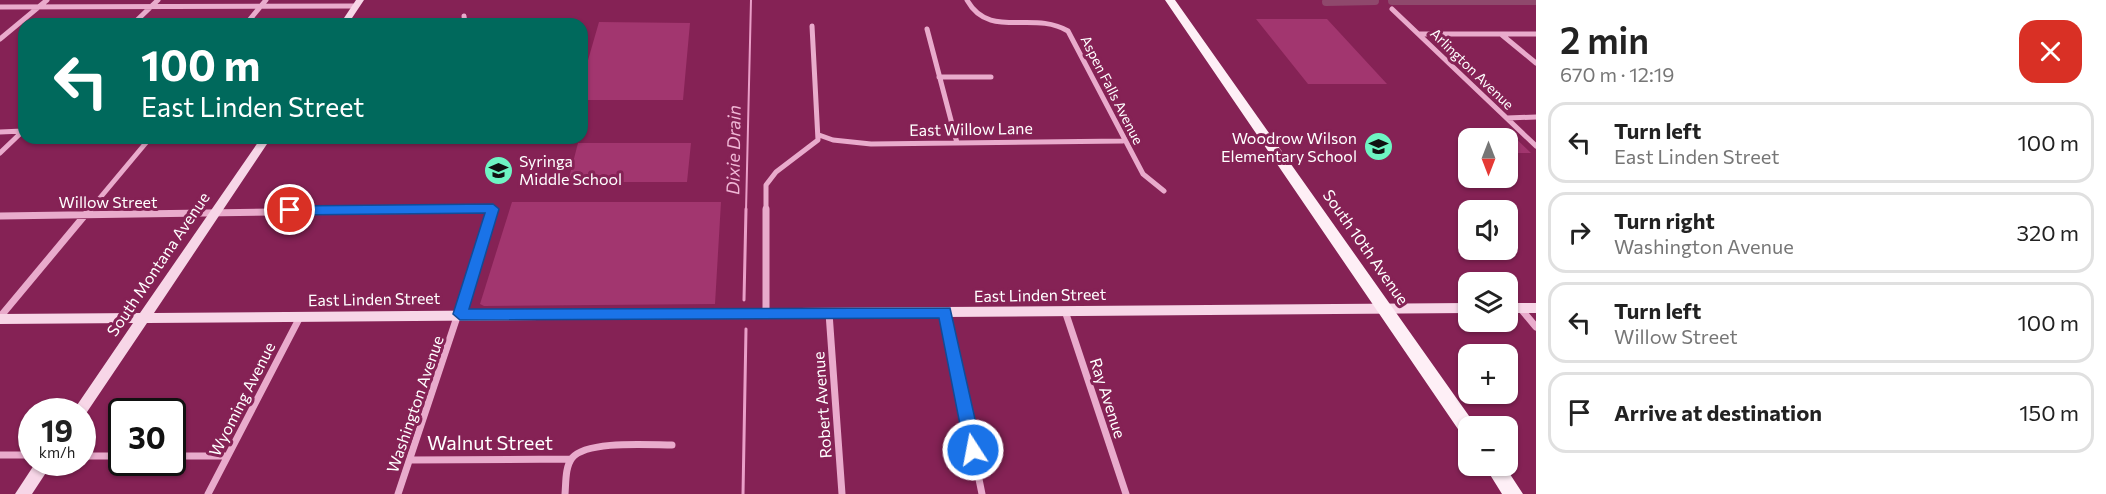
<!DOCTYPE html>
<html lang="en">
<head>
<meta charset="utf-8">
<style>
  body { margin:0; font-family:Commissioner,sans-serif; background:#f6f6f6; color:#222; height:100vh; display:flex; flex-direction:column; font-size:22px; white-space:nowrap }
  * { box-sizing:border-box; margin:0 }
  p { font-size:20px; color:#767676 }
  .icon { flex:none; width:33px; height:33px; fill:none; stroke:currentColor; stroke-width:2; stroke-linecap:round; stroke-linejoin:round }
  .map { position:relative; flex:1; overflow:hidden }
  .panel { display:flex; flex-direction:column; background:#fff; width:570px }
  .panel>* { flex:none }
  .top-card { position:absolute; left:18px; top:18px; width:570px; height:126px; border-radius:18px; box-shadow:0 2px 4px #0004; background:#00695c; color:#fff; overflow:hidden }
  .needle { width:39px; rotate:180deg }
  .fabs { position:absolute; left:1458px; top:128px; display:grid; gap:12px }
  .fabs a { display:grid; place-items:center; width:60px; height:60px; border-radius:12px; background:#fff; box-shadow:0 2px 4px #0004; font-size:30px }
  .speed { position:absolute; left:18px; top:398px; display:flex; gap:12px; font-size:30px; font-weight:700; text-align:center }
  .speed>* { display:grid; place-content:center; width:78px; height:78px; border-radius:50%; background:#fff; box-shadow:0 2px 4px #0004; line-height:1 }
  .speed small { font-size:15px; font-weight:400 }
  .speed .limit { border:3px solid #111; border-radius:9px; background:#fff; color:#111 }
  .pin { position:absolute; display:grid; place-items:center; width:51px; height:51px; color:#fff; margin:-26px; border:3px solid #fff; border-radius:50%; box-shadow:0 2px 6px #0007 }
  .me { position:absolute; width:66px; margin:-33px; rotate:349deg; stroke-linejoin:round; filter:drop-shadow(0 0 4px #0008) }
  .turn { display:flex; align-items:center; gap:21px; height:126px; padding:0 24px; font-size:27px }
  .turn .icon { width:78px; height:78px; stroke-width:2.5 }
  .turn b { display:block; font-size:42px; line-height:51px }
  .round { display:grid; place-items:center; flex:none; width:63px; height:63px; border-radius:18px; background:#f6f6f6 }
  .overview { display:flex; align-items:center; justify-content:space-between; height:102px; padding:0 24px }
  h1 { font-size:36px; font-weight:600; line-height:45px }
  ul { padding:0; list-style:none }
  li { display:flex; align-items:center; gap:18px; height:81px; margin:0 12px 9px; padding:0 12px; border:3px solid #e0e0e0; border-radius:18px }
  li div { flex:1 }
  li b { display:block; font-size:22px }
  li em { font-style:normal }
  main { display:flex; flex:1; min-height:0 }
  .map>svg:first-child { display:block }
  .green { fill:#a2366f }
  .lines { fill:none; stroke-linecap:round; stroke-linejoin:round }
  .stream-far1 { stroke:#ea9fc8; stroke-width:2 }
  .stream { stroke:#ea9fc8; stroke-width:3 }
  .canal { stroke:#8f486c; stroke-width:8 }
  .street-far1 { stroke:#e9abcc; stroke-width:5 }
  .street { stroke:#e9abcc; stroke-width:7 }
  .secondary { fill:#f7d6e7; fill-rule:evenodd }
  .primary { fill:#feeff6; fill-rule:evenodd }
  .route { fill:#1a73e8; stroke:#114b97; stroke-width:1.5 }
  .labels { text-anchor:middle; stroke-width:6; stroke-linejoin:round; paint-order:stroke }
  .far-street-label { font-size:14px; fill:#fff; stroke:#852255 }
  .street-label { font-size:16px; fill:#fff; stroke:#852255 }
  .poi-label { font-size:16px; fill:#fff; stroke:#852255; text-anchor:end }
  .water-label { font-size:18px; font-style:italic; fill:#f0b7d6; stroke:#852255 }
  .near-street-label { font-size:20px; fill:#fff; stroke:#852255 }
</style>
</head>
<body>
<main>
<div class="map">
<svg width="1536" height="494" viewBox="0 0 1536 494">
  <rect width="100%" height="100%" fill="#852255"/>
  <!-- green -->
  <path class="green" d="M1256 19H1327L1387 84H1308Z
    M599 22 690 23 683 100H582V81Z
    M1464 129H1506L1531 153H1508V138H1473Z
    M578 143H691L687 182H568Z
    M512 202H721L715 304 484 306 480 304Z"/>
  <g class="lines">
    <!-- stream-far1 -->
    <path class="stream-far1" d="M746 211 751 0"/>
    <!-- stream -->
    <path class="stream" d="M744 300 746 209
      M743 494 746 329"/>
    <!-- canal -->
    <path class="canal" d="M1392 1H1536
      M1326 2 1375 1"/>
    <!-- street-far1 -->
    <path class="street-far1" d="M967 0C989 40 1033 10 1068 31L1143 174 1164 191
      M0 7 356 6
      M1392 9 1536 146
      M464 16 465 24
      M133 24 158 0
      M246 24 266 0
      M927 29 957 143
      M1419 34H1536
      M1502 35 1536 63
      M0 39 47 0
      M939 77H991
      M1507 118 1536 117
      M0 132 23 131
      M819 135 833 140 871 144 1123 141
      M0 153 24 130
      M89 211 150 138
      M385 211H493
      M766 211V185L776 172 818 140 812 26"/>
    <!-- street -->
    <path class="street" d="M766 209V313
      M0 216 490 209
      M1521 309 1536 327
      M1065 311 1126 494
      M945 312 982 494
      M829 313 842 494
      M0 317 90 209
      M0 455H32
      M82 456H122
      M172 456H227
      M410 460 571 459
      M208 494 300 317
      M398 494 493 209
      M565 494C566 483 565 467 572 458 587 440 650 445 672 445"/>
    <!-- secondary -->
    <path class="secondary" d="M356 0H364L348 24H340Z
      M261 138H271L154 313 1468 303V313L147 323 85 415 82 416V411H73L133 323 0 324V314L140 313Z
      M1508 303H1536V313H1508Z
      M36 462H53L32 494H15Z"/>
    <!-- primary -->
    <path class="primary" d="M1165 0H1175L1474 423 1476 426H1468V437L1462 435Z
      M1484 465H1504L1523 494H1502Z"/>
  </g>
  <!-- route -->
  <path class="route" d="M493 204 499 209 469 309 950 308 982 450 979 455 973 457 967 455 965 450 939 318 460 320 453 314 485 213 290 215 283 210 290 206Z"/>
  <!-- icons -->
  <defs>
    <symbol id="school-disc" viewBox="-11 -11 22 22"><circle r="9.5" fill="#6ef5c3" stroke="#852255"/><path d="M0-5L7-2L0 1L-7-2ZM-4 1L0 2.5L4 1V4Q0 6-4 4Z" fill="#111"/></symbol>
  </defs>
  <g fill-rule="evenodd">
    <use href="#school-disc" x="1362" y="130" width="33" height="33"/>
    <use href="#school-disc" x="482" y="154" width="33" height="33"/>
  </g>
  <g class="labels">
    <!-- far-street labels -->
    <g class="far-street-label">
      <text transform="translate(1472 69) rotate(44)" y="5">Arlington Avenue</text>
      <text transform="translate(1112 90) rotate(63)" y="5">Aspen Falls Avenue</text>
    </g>
    <!-- street labels -->
    <g class="street-label">
      <text transform="translate(971 129) rotate(-1)" y="6">East Willow Lane</text>
      <text x="108" y="208">Willow Street</text>
      <text transform="translate(1366 247) rotate(55)" y="6">South 10th Avenue</text>
      <text transform="translate(158 264) rotate(-56)" y="6">South Montana Avenue</text>
      <text transform="translate(1040 295) rotate(-1)" y="6">East Linden Street</text>
      <text transform="translate(374 299) rotate(-1)" y="6">East Linden Street</text>
      <text transform="translate(1108 398) rotate(72)" y="6">Ray Avenue</text>
      <text transform="translate(242 399) rotate(-63)" y="6">Wyoming Avenue</text>
      <text transform="translate(415 404) rotate(-71)" y="6">Washington Avenue</text>
      <text transform="translate(822 405) rotate(-94)" y="6">Robert Avenue</text>
    </g>
    <!-- poi labels -->
    <g class="poi-label">
      <text x="1357" y="144">Woodrow Wilson<tspan x="1357" dy="18">Elementary School</tspan></text>
      <text x="519" y="167" text-anchor="start">Syringa<tspan x="519" dy="18">Middle School</tspan></text>
    </g>
    <!-- water labels -->
    <g class="water-label">
      <text transform="translate(734 150) rotate(-89)" y="6">Dixie Drain</text>
    </g>
    <!-- near-street labels -->
    <g class="near-street-label">
      <text x="490" y="450">Walnut Street</text>
    </g>
  </g>
</svg>
<div class="fabs">
<a><svg class="needle" viewBox="-14 -14 28 28"><path d="M0-13l5 13h-10z" fill="#e53935"/><path d="M0 13l5-13h-10z" fill="#767676"/></svg></a>
<a><svg class="icon" aria-label="sound" viewBox="0 0 24 24"><path d="M4 9h4l5-4v14l-5-4H4zM17 9q2 3 0 6"/></svg></a>
<a><svg class="icon" aria-label="layers" viewBox="0 0 24 24"><path d="M12 4l9 5-9 5-9-5zM3 14l9 5 9-5"/></svg></a>
<a>+</a>
<a>−</a>
</div>
<div class="speed"><div>19<small>km/h</small></div><div class="limit">30</div></div>
<div class="pin" style="left:290px;top:210px;background:#d93025"><svg class="icon" aria-label="arrive" viewBox="0 0 24 24"><path d="M6 21V4h12l-3 4 3 4H6"/></svg></div>
<svg class="me" style="left:973px;top:450px" viewBox="-20 -20 40 40"><circle r="17" fill="#1a73e8" stroke="#fff" stroke-width="3"/><path d="M0-11L8 9 0 5-8 9z" fill="#fff"/></svg>
<div class="top-card">
<div class="turn"><svg class="icon" aria-label="left" viewBox="0 0 24 24"><path d="M17 20v-9H6M10 6l-5 5 5 5"/></svg><div><b>100 m</b>East Linden Street</div></div>
</div>
</div>
<section class="panel">
<div class="overview"><div><h1>2 min</h1><p>670 m · 12:19</p></div><a class="round" style="background:#d93025;color:#fff"><svg class="icon" aria-label="close" viewBox="0 0 24 24"><path d="M6 6l12 12M18 6L6 18"/></svg></a></div>
<ul>
<li><svg class="icon" aria-label="left" viewBox="0 0 24 24"><path d="M17 20v-9H6M10 6l-5 5 5 5"/></svg><div><b>Turn left</b><p>East Linden Street</p></div><em>100 m</em></li>
<li><svg class="icon" aria-label="right" viewBox="0 0 24 24"><path d="M7 20v-9h11M14 6l5 5-5 5"/></svg><div><b>Turn right</b><p>Washington Avenue</p></div><em>320 m</em></li>
<li><svg class="icon" aria-label="left" viewBox="0 0 24 24"><path d="M17 20v-9H6M10 6l-5 5 5 5"/></svg><div><b>Turn left</b><p>Willow Street</p></div><em>100 m</em></li>
<li><svg class="icon" aria-label="arrive" viewBox="0 0 24 24"><path d="M6 21V4h12l-3 4 3 4H6"/></svg><div><b>Arrive at destination</b></div><em>150 m</em></li>
</ul>
</section>
</main>
</body>
</html>
